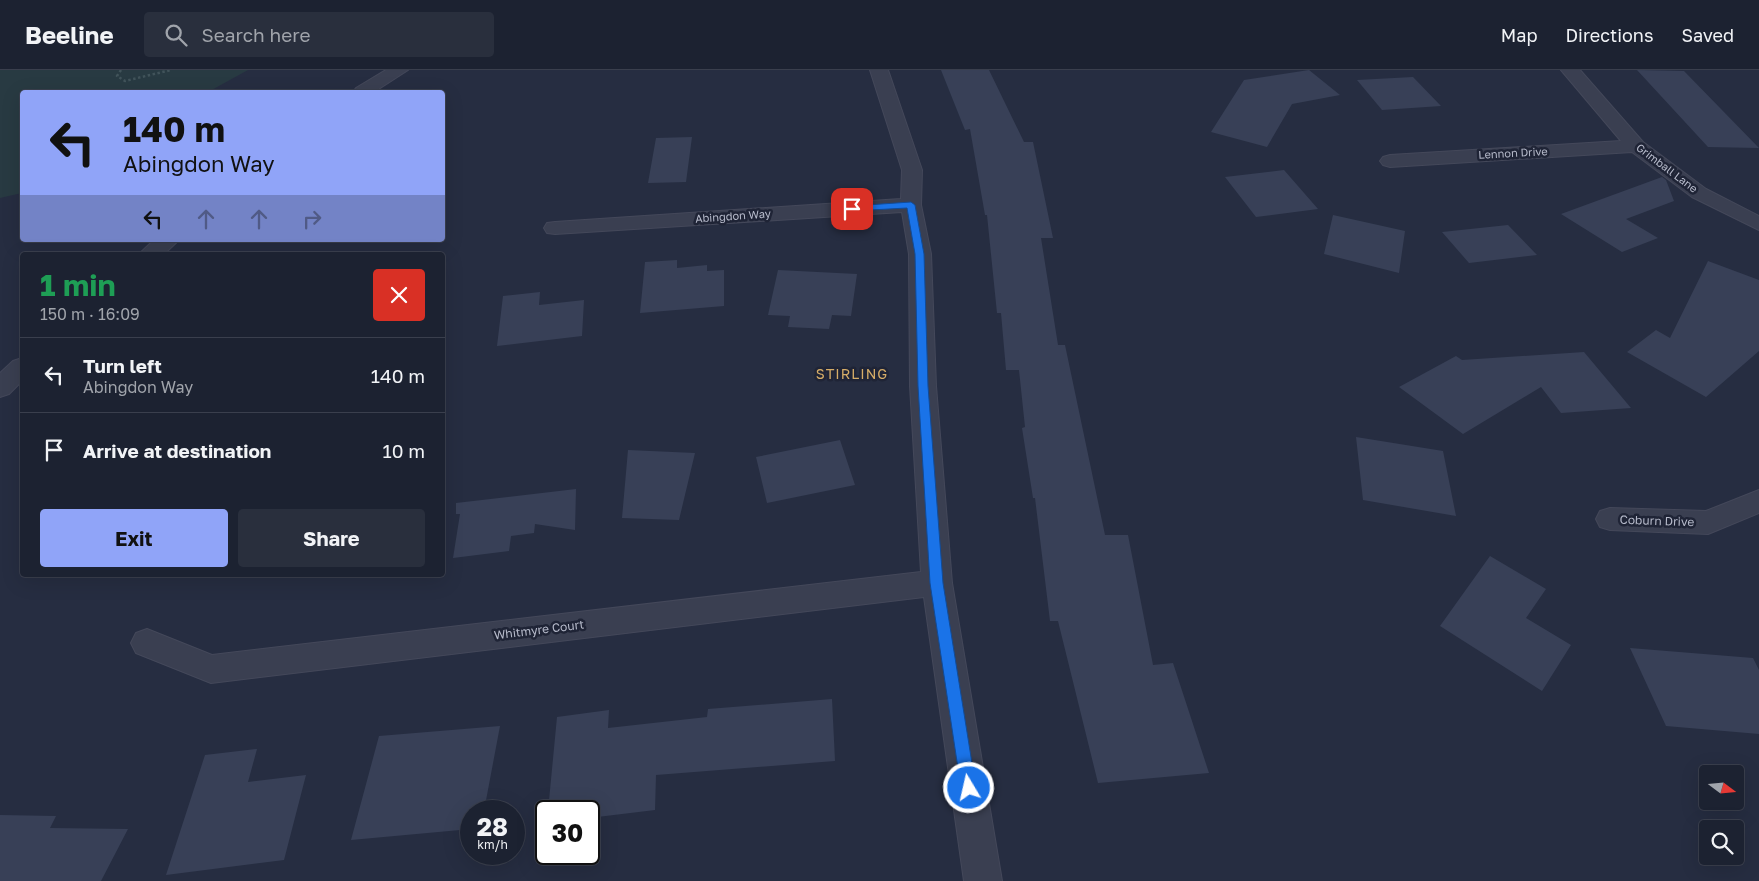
<!DOCTYPE html>
<html lang="en">
<head>
<meta charset="utf-8">
<style>
  body { margin:0; font-family:"Golos Text",sans-serif; background:#292f3d; color:#f1f3f6; height:100vh; display:flex; flex-direction:column; font-size:19px; white-space:nowrap }
  * { box-sizing:border-box; margin:0 }
  p { font-size:16px; color:#a0a4ab }
  .icon { flex:none; width:28px; height:28px; fill:none; stroke:currentColor; stroke-width:2; stroke-linecap:round; stroke-linejoin:round }
  .map { position:relative; flex:1; overflow:hidden }
  .panel { position:absolute; left:20px; top:182px; width:425px; height:325px; display:flex; flex-direction:column; background:#1c2231; border-radius:5px; box-shadow:0 5px 20px #0002,0 0 0 1px #3a3f4d }
  .panel>* { flex:none }
  .top-card { position:absolute; left:20px; top:20px; width:425px; height:152px; border-radius:5px; box-shadow:0 5px 20px #0002,0 0 0 1px #3a3f4d; background:#90a4f8; color:#111; overflow:hidden }
  .needle { width:32px; rotate:106deg }
  .buttons { position:absolute; left:1699px; top:695px; display:grid; gap:10px }
  .buttons a { display:grid; place-items:center; width:45px; height:45px; border-radius:5px; background:#1c2231; box-shadow:0 5px 20px #0002,0 0 0 1px #3a3f4d; font-size:25px }
  .speed { position:absolute; left:460px; top:730px; display:flex; gap:10px; font-size:25px; font-weight:700; text-align:center }
  .speed>* { display:grid; place-content:center; width:65px; height:65px; border-radius:50%; background:#1c2231; box-shadow:0 5px 20px #0002,0 0 0 1px #3a3f4d; line-height:1 }
  .speed small { font-size:12px; font-weight:400 }
  .speed .limit { border:2px solid #111; border-radius:8px; background:#fff; color:#111 }
  .pin { position:absolute; display:grid; place-items:center; width:42px; height:42px; color:#fff; margin:-21px; border-radius:10px; box-shadow:0 2px 8px #0006 }
  .me { position:absolute; width:55px; margin:-28px; rotate:351deg; stroke-linejoin:round; filter:drop-shadow(0 0 4px #0008) }
  .turn { display:flex; align-items:center; gap:18px; height:105px; padding:0 20px; font-size:22px }
  .turn .icon { width:65px; height:65px; stroke-width:2.5 }
  .turn b { display:block; font-size:35px; line-height:42px }
  .lanes { display:flex; align-items:center; height:48px; padding:0 20px; background:#0003; justify-content:center; gap:25px; direction:ltr }
  .lanes .off { opacity:.35 }
  .round { display:grid; place-items:center; flex:none; width:52px; height:52px; border-radius:5px; background:#292f3d }
  .head { display:flex; align-items:center; justify-content:space-between; height:85px; padding:0 20px }
  h1 { font-size:30px; font-weight:700; line-height:38px; color:#1e9e55 }
  .button { display:flex; gap:10px; margin-top:auto; padding:10px 20px }
  .button a { flex:1; height:58px; border-radius:5px; background:#90a4f8; color:#111; font-size:20px; font-weight:700; line-height:58px; text-align:center }
  .button a+a { background:#292f3d; color:#f1f3f6 }
  ul { padding:0; list-style:none }
  li { display:flex; align-items:center; gap:15px; height:75px; padding:0 20px; border-top:1px solid #3a3f4d }
  li div { flex:1 }
  li b { display:block; font-size:19px }
  li em { font-style:normal }
  header { display:flex; align-items:center; gap:30px; box-sizing:border-box; height:70px; padding:0 25px; background:#1c2231; border-bottom:1px solid #3a3f4d }
  header strong { font-size:24px }
  nav { display:flex; gap:28px; margin-inline-start:auto; font-size:18px }
  .search { width:350px; height:45px; background:#292f3d; display:flex; align-items:center; gap:12px; box-sizing:border-box; padding:0 18px; border-radius:5px; color:#a0a4ab; font-size:19px }
  .map>svg:first-child { display:block }
  .green { fill:#283a42 }
  .building { fill:#384057 }
  .lines { fill:none; stroke-linecap:round; stroke-linejoin:round }
  .minor-casing { stroke:#44485a; stroke-width:2 }
  .path { stroke:#41535a; stroke-width:2.5; stroke-dasharray:2.5 2.5; stroke-linecap:butt }
  .minor { fill:#3a3f51; fill-rule:evenodd }
  .route { fill:#1a73e8; stroke:#114b97 }
  .labels { text-anchor:middle; stroke-width:5; stroke-linejoin:round; paint-order:stroke }
  .far-street-label { font-size:11px; fill:#b7bbcb; stroke:#1f2436 }
  .street-label { font-size:12px; fill:#b7bbcb; stroke:#1f2436 }
  .neighbourhood-label { font-size:14px; letter-spacing:1px; fill:#d6ad68; stroke:#1f2436 }
</style>
</head>
<body>
<header>
<strong>Beeline</strong>
<div class="search"><svg class="icon" aria-label="search" viewBox="0 0 24 24"><circle cx="10" cy="10" r="6"/><path d="M15 15l6 6"/></svg>Search here</div>
<nav><a>Map</a><a>Directions</a><a>Saved</a></nav>
</header>
<div class="map">
<svg width="1759" height="811" viewBox="0 0 1759 811">
  <rect width="100%" height="100%" fill="#262d41"/>
  <!-- green -->
  <path class="green" d="M0 0H248L208 22H22V123L0 128Z"/>
  <!-- building -->
  <path class="building" d="M941 0H989L1024 72H1033L1053 168H1041L1058 275H1065L1105 465H1128L1153 595 1173 593 1209 703 1098 713 1058 551H1050L1035 428H1033L1022 358 1025 357 1019 300H1006L1001 243H997L987 145H985L970 59 965 60Z
    M1309 0 1340 25 1292 34 1267 77 1211 62 1244 10Z
    M1637 0 1684 1 1759 78 1708 77Z
    M1413 7 1441 36 1382 40 1357 10Z
    M692 67 686 112 648 113 656 68Z
    M1284 100 1318 139 1256 147 1225 107Z
    M1662 107 1666 110 1674 131 1626 149 1658 168 1622 182 1561 144Z
    M1333 145 1405 161 1399 203 1324 184Z
    M1508 155 1537 185 1469 193 1442 162Z
    M677 190V198L707 195V201L724 200V236L640 243 645 192Z
    M1708 191 1759 210V281L1706 327 1627 282 1656 260 1670 268Z
    M778 200 857 204 851 246 832 245 829 259 788 257 790 246 768 245Z
    M540 222 539 235 584 230 582 266 497 276 503 226Z
    M1584 282 1631 338 1561 343 1541 317 1463 364 1399 317 1456 286 1462 290Z
    M1356 367 1443 381 1456 446 1363 430Z
    M840 370 855 415 767 433 756 387Z
    M628 380 695 383 679 450 622 448Z
    M576 419 575 460 535 454 534 463 511 466 509 481 453 488 460 444H456V433Z
    M1490 486 1546 519 1526 548 1571 575 1542 621 1440 556Z
    M1630 578 1753 588 1759 600V664L1666 656Z
    M832 629 835 691 656 705 655 740 589 748V741H548L557 647 609 640 608 658 707 647 708 639Z
    M500 656 484 741H471V759L351 770 379 666Z
    M257 679 248 712 306 705 284 790 166 805 205 685Z
    M0 745 56 746 50 758 128 759 101 811H0Z"/>
  <g class="lines">
    <defs>
      <path id="minor" d="M386 0H408L374 22H353L356 18Z
        M870 0H888L922 100 921 135 931 184 936 316 952 513 1002 811H964L924 527 211 613 136 583 131 573 136 563 147 559 212 585 921 502 910 316 909 184 902 142 555 164 547 163 544 158 547 153 555 152 901 129 902 100Z
        M1561 0H1580L1643 72 1706 119 1759 146V160L1692 127 1632 82 1390 97 1383 95 1380 91 1383 87 1390 85 1621 71Z
        M154 170H179L163 185H138Z
        M22 288V311L9 324 0 327V303L13 291Z
        M1759 420V443L1708 464 1610 460 1600 457 1596 449 1600 441 1610 438 1706 441Z"/>
    </defs>
    <!-- minor casing -->
    <use href="#minor" class="minor-casing"/>
    <!-- path -->
    <path class="path" d="M121 0 117 6 125 11 171 0"/>
    <!-- minor -->
    <use href="#minor" class="minor"/>
  </g>
  <!-- route -->
  <path class="route" d="M911 132 915 135 924 184 928 316 943 513 976 718 974 723 969 725 963 723 961 718 930 513 918 316 915 184 907 138 852 141 847 139 852 136Z"/>
  <g class="labels">
    <!-- far-street labels -->
    <g class="far-street-label">
      <text transform="translate(1513 83) rotate(-3)" y="4">Lennon Drive</text>
      <text transform="translate(1667 98) rotate(37)" y="4">Grimball Lane</text>
      <text transform="translate(733 146) rotate(-4)" y="4">Abingdon Way</text>
    </g>
    <!-- street labels -->
    <g class="street-label">
      <text transform="translate(1657 451) rotate(2)" y="4">Coburn Drive</text>
      <text transform="translate(539 560) rotate(-7)" y="4">Whitmyre Court</text>
    </g>
    <!-- neighbourhood labels -->
    <g class="neighbourhood-label">
      <text x="852" y="309">STIRLING</text>
    </g>
  </g>
</svg>
<div class="buttons">
<a><svg class="needle" viewBox="-14 -14 28 28"><path d="M0-13l5 13h-10z" fill="#e53935"/><path d="M0 13l5-13h-10z" fill="#a0a4ab"/></svg></a>
<a><svg class="icon" aria-label="search" viewBox="0 0 24 24"><circle cx="10" cy="10" r="6"/><path d="M15 15l6 6"/></svg></a>
</div>
<div class="speed"><div>28<small>km/h</small></div><div class="limit">30</div></div>
<div class="pin" style="left:852px;top:139px;background:#d93025"><svg class="icon" aria-label="arrive" viewBox="0 0 24 24"><path d="M6 21V4h12l-3 4 3 4H6"/></svg></div>
<svg class="me" style="left:969px;top:718px" viewBox="-20 -20 40 40"><circle r="17" fill="#1a73e8" stroke="#fff" stroke-width="3"/><path d="M0-11L8 9 0 5-8 9z" fill="#fff"/></svg>
<div class="top-card">
<div class="turn"><svg class="icon" aria-label="left" viewBox="0 0 24 24"><path d="M17 20v-9H6M10 6l-5 5 5 5"/></svg><div><b>140 m</b>Abingdon Way</div></div>
<div class="lanes"><svg class="icon" aria-label="left" viewBox="0 0 24 24"><path d="M17 20v-9H6M10 6l-5 5 5 5"/></svg><svg class="icon off" aria-label="ahead" viewBox="0 0 24 24"><path d="M12 20V5M6 11l6-6 6 6"/></svg><svg class="icon off" aria-label="ahead" viewBox="0 0 24 24"><path d="M12 20V5M6 11l6-6 6 6"/></svg><svg class="icon off" aria-label="right" viewBox="0 0 24 24"><path d="M7 20v-9h11M14 6l5 5-5 5"/></svg></div>
</div>
<section class="panel">
<div class="head"><div><h1>1 min</h1><p>150 m · 16:09</p></div><a class="round" style="background:#d93025;color:#fff"><svg class="icon" aria-label="close" viewBox="0 0 24 24"><path d="M6 6l12 12M18 6L6 18"/></svg></a></div>
<ul>
<li><svg class="icon" aria-label="left" viewBox="0 0 24 24"><path d="M17 20v-9H6M10 6l-5 5 5 5"/></svg><div><b>Turn left</b><p>Abingdon Way</p></div><em>140 m</em></li>
<li><svg class="icon" aria-label="arrive" viewBox="0 0 24 24"><path d="M6 21V4h12l-3 4 3 4H6"/></svg><div><b>Arrive at destination</b></div><em>10 m</em></li>
</ul>
<div class="button"><a>Exit</a><a>Share</a></div>
</section>
</div>
</body>
</html>
